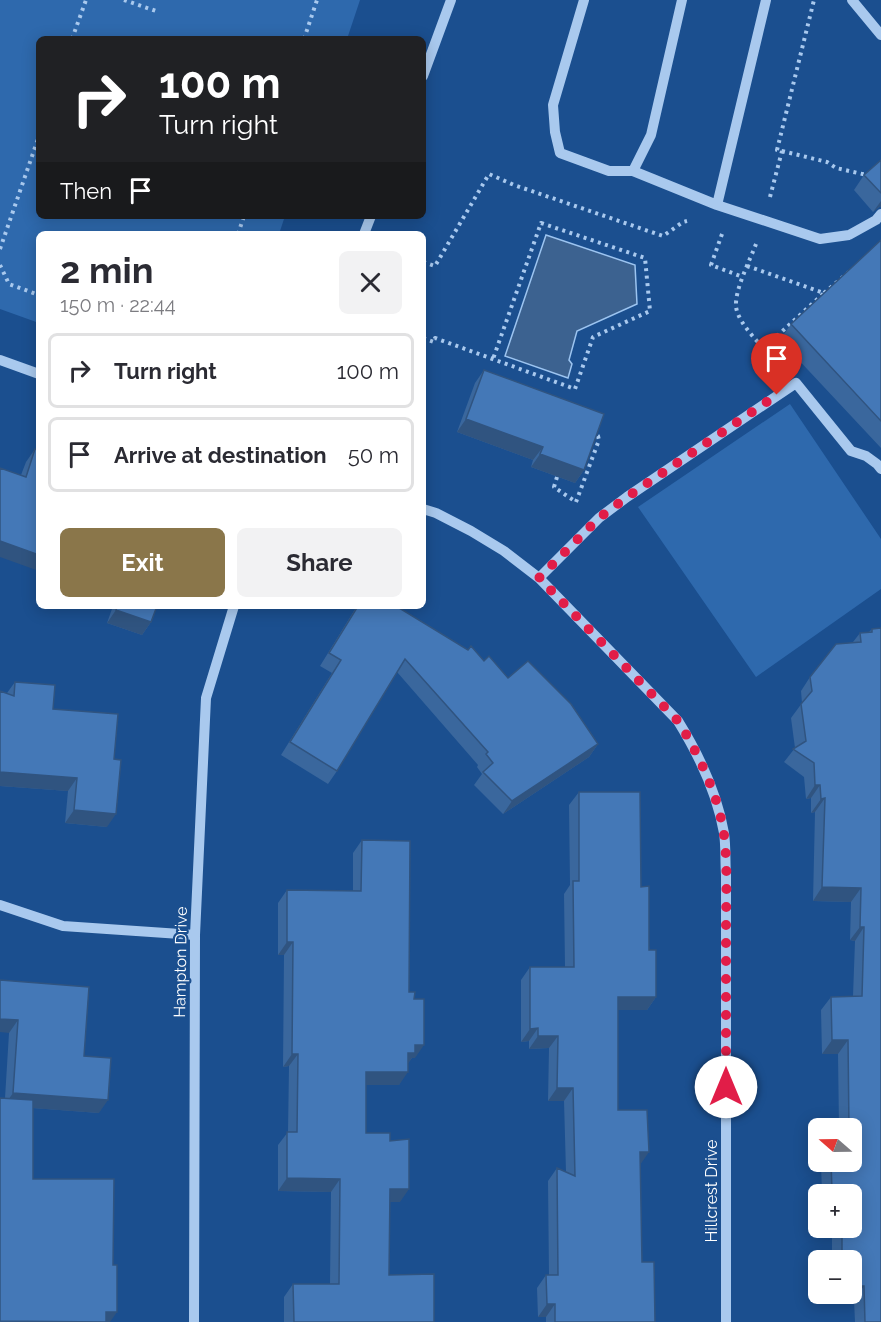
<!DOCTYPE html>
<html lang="en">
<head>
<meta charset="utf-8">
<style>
  body { margin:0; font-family:Raleway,sans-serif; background:#f2f2f3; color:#2b2b33; height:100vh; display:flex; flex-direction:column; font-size:22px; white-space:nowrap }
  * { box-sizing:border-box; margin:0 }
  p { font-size:20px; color:#7c7c81 }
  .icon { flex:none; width:33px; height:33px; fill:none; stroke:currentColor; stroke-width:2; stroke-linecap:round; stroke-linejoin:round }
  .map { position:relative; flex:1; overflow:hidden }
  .drawer { position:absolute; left:36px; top:231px; width:390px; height:378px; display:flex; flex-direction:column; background:#fff; border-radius:9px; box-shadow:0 3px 15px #0003 }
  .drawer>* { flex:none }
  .hud { position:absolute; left:36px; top:36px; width:390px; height:183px; border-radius:9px; box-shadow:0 3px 15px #0003; background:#202124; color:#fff; overflow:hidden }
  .needle { width:39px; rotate:290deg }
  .buttons { position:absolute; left:808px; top:1118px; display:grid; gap:12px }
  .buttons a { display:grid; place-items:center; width:54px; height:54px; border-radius:9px; background:#fff; box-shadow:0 3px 15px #0003; font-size:30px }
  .pin { position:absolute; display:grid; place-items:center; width:51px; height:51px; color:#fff; margin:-62px -26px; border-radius:50% 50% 50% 0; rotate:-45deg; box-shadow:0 0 6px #0007 }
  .pin .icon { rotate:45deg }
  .me { position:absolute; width:66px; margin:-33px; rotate:0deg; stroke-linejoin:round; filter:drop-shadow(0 0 4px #0008) }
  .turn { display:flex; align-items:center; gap:21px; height:126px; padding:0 24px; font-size:27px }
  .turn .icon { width:78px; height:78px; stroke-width:2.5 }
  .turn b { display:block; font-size:42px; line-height:51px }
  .then { display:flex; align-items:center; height:57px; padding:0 24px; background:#0003; gap:12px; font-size:22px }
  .round { display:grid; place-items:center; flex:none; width:63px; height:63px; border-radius:9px; background:#f2f2f3 }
  .summary { display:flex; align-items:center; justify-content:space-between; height:102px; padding:0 24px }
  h1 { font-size:36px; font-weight:700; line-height:45px }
  .action { display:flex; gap:12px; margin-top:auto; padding:12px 24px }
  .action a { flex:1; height:69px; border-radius:9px; background:#8a764a; color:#fff; font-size:24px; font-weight:700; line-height:69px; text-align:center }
  .action a+a { background:#f2f2f3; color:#2b2b33 }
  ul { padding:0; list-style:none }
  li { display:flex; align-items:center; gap:18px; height:75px; margin:0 12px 9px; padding:0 12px; border:3px solid #e1e1e2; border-radius:9px }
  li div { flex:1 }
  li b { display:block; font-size:22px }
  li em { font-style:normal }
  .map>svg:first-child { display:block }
  .green { fill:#2e69ad }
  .water { fill:#3c6290; stroke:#9cc4f0; stroke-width:1.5 }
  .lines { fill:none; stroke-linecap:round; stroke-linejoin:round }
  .path { stroke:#a9c9ee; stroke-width:4; stroke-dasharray:3 4.5; stroke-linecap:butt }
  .minor { stroke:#a9c9ee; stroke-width:10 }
  .wall { fill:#3a679d }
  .shaded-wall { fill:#305480 }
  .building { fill:#4478b7; stroke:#305480; stroke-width:1.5 }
  .route { stroke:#e11d48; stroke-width:10; stroke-dasharray:0 18 }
  .labels { text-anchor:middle; stroke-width:4.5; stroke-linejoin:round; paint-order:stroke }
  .street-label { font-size:16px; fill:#fff; stroke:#1b4f8f }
</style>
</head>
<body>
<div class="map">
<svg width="881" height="1322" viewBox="0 0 881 1322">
  <rect width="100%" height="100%" fill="#1b4f8f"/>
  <!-- green -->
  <path class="green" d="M0 0H360L347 39H39V216H285L279 234H39V323L0 309Z
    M790 404 881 539V589L756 677 638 507Z"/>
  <!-- water -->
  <path class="water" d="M546 235 635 265 637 304 577 331 569 360 572 364 568 378 505 356Z"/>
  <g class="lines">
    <!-- path -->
    <path class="path" d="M124 0 156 11
      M72 39 86 0
      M304 39 317 0
      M782 151 827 162 836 168 867 175
      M770 197 782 151 777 150 814 0
      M238 234 244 216
      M722 234 711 265 743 277
      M756 244C750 260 735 289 736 306 737 324 767 351 779 365
      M0 249 39 136
      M423 262 435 266 489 174 514 185 663 236 683 222 687 221
      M0 265 9 284 39 295
      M747 266 824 293 764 348
      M824 293 849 272
      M423 338 434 342 435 338 575 389 593 337 650 311 645 258 541 223 493 359
      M557 477 554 487 576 502
      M576 502 599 440 598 436 592 432"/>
    <!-- minor -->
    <path class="minor" d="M584 0 553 105 555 132 560 153 609 171H633L651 135 682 0
      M852 0 881 35
      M423 76 451 0
      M633 171 717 205 820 239 849 235 876 220 881 214
      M717 205 766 0
      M364 234 371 216
      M0 360 39 374
      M423 509 436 513 471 531 504 551 539 578 678 721C699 755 717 793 724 833 726 846 725 861 726 875V1322
      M539 578 599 518 627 497 796 383 851 451 866 456 877 464 881 469
      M0 905 63 926 195 935
      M194 1322 195 935 206 698 234 606"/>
  </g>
  <!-- wall -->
  <path class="wall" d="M881 160V207H879L873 212 854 190 864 175Z
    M881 240V448L780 340 791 324Z
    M484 370 584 470 575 483 531 467 533 460 457 432 475 383Z
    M35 449 0 557 21 475 26 462Z
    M113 606H157L151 622 142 635 107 623Z
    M357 606H396L484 661 598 744 589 757 503 814 474 785 482 774 477 767 478 765 397 672 337 771 328 784 281 755 332 673 320 666Z
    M872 629 881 1322H855L854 1300H833V1293H852V1260H832V1227H852V1194H822L821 1163 822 1161H852V1128H839L838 1054H822L821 1010 831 997 853 996 855 941 850 940 851 902 813 901 815 812 811 813V798L806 799 804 777 784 762 795 748 791 718 802 703 801 691 810 677 853 642 860 633 869 632Z
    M15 682 53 709 107 827 65 823 68 791 0 786V691L7 693Z
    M579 792 641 887 656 997 647 1010H618V1110L640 1164 642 1262 655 1322H546V1317H538L537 1288 546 1275H549L548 1181 557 1168 566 1172 564 1101H548L549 1048 529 1049V1041L521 1042V980L530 967H565L564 894 570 885 569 805Z
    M362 840 409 992 414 999 415 1058H412L408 1063 399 1085H366V1133L390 1141 400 1202H390L389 1275 434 1322H284V1297L293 1284H330L331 1192 278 1191V1145L288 1132 289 1066 283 1067 284 955H278V903L287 890 353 891V853Z
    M0 980 84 1056 99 1113 33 1108V1179L110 1322H0L5 1098 9 1033Z"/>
  <!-- shaded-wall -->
  <path class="shaded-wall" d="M881 201V207H879L873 212Z
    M466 419 543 447 533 460 457 432Z
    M540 454 584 470 575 483 531 467Z
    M0 541 39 555V571L0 557Z
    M116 610 151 622 142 635 107 623Z
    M598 744 589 757 503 814 512 801Z
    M0 772 77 778 68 791 0 786Z
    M815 785H820L811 798 806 799Z
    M825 798 815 812 811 813 821 799Z
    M74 810 116 814 107 827 65 823Z
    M822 887 861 888 851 902 813 901Z
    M860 927H864L855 941 850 940Z
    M287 942H293L284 955H278Z
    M618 997H656L647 1010H609Z
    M0 1019 18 1020 9 1033 0 1032Z
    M538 1028 529 1041 521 1042 530 1029Z
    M538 1036H558L549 1048 529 1049Z
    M832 1040H848L838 1054H822Z
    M415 1045H424L415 1058H412L406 1066H399Z
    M292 1054H298L289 1066 283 1067Z
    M366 1072H408L399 1085H357Z
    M557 1088H573L564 1101H548Z
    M13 1093 108 1100 99 1113 4 1106Z
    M640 1152H649L640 1165Z
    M287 1178 340 1179 331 1192 278 1191Z
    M390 1189H409L400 1202H381Z
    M832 1191H841L839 1194H830Z
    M852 1286H864L854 1300H833L838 1293H852Z
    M547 1304H555L546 1317H538Z
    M106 1312H117L110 1322H99Z"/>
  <!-- building -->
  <path class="building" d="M881 160V193L864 175Z
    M881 240V421L791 324Z
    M484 370 604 414 584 470 540 454 543 447 466 419Z
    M35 449 39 450V555L0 541V468L26 477Z
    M118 606H157L151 622 116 610Z
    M358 606H396L468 650 471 646 484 661 489 656 508 678 528 661 571 704 598 744 512 801 483 772 493 763 486 754 488 752 405 659 337 771 290 742 341 660 329 653Z
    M881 628V1322H865L864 1286H852V1260H842V1227H852V1194H841V1191H832L831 1161H852V1128H849L848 1040H832L831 997 862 996 864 927H860L861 888 822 887 825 798 821 799 820 785H815L814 763 793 749 806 741 801 704 812 691 810 677 836 644 861 642 860 633 872 632V629Z
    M15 682 55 685 53 709 118 714 114 759 121 760 116 814 74 810 77 778 0 772V691L14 696Z
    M579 792H640L641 887 649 886V950H656V997H618V1110H647L649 1152H640L642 1262H654L655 1322H555V1304H547L546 1275H558L557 1168 575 1176 573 1088H557L558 1036H538V1028L530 1029V967H574L573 881H579Z
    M362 840 410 841 409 992H415L414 999H424V1045H415V1053H408V1072H366V1133H390V1141L409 1139V1189H390L389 1275 434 1274V1322H294L293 1284H339L340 1179 287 1178V1132H297L298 1054H292L293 942H287V890L361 891Z
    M0 980 89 987 84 1056 111 1058 108 1100 13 1093 18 1020 0 1019Z
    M0 1098 33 1100V1179H114L113 1265H117V1312H106V1322L0 1321Z"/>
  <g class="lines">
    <!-- route -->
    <path class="route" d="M726 1087C726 1035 726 983 726 931 726 899 728 866 724 835 719 796 698 753 678 721L539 578 599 518 627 497 777 395"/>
  </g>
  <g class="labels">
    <!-- street labels -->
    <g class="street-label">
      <text transform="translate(180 962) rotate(-89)" y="6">Hampton Drive</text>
      <text transform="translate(711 1191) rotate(-90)" y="6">Hillcrest Drive</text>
    </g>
  </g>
</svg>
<div class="buttons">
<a><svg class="needle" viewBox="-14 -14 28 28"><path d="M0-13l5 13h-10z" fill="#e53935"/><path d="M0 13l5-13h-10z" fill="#7c7c81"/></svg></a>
<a>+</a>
<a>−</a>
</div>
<div class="pin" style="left:777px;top:395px;background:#d93025"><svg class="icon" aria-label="arrive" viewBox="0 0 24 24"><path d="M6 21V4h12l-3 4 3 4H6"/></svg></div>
<svg class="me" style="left:726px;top:1087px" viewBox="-20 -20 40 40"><circle r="19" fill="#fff"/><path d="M0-13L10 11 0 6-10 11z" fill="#e11d48"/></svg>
<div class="hud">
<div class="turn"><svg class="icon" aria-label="right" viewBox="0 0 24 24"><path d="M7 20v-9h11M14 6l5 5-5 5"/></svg><div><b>100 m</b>Turn right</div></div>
<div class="then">Then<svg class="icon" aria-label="arrive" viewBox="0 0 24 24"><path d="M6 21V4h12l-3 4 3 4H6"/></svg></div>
</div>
<section class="drawer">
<div class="summary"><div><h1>2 min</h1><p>150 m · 22:44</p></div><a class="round"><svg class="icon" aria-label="close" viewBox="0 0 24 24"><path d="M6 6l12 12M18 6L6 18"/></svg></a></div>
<ul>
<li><svg class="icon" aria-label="right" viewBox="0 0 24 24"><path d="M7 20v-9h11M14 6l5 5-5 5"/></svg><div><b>Turn right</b></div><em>100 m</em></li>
<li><svg class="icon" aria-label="arrive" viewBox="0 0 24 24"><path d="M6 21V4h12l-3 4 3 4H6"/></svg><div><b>Arrive at destination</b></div><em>50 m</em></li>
</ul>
<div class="action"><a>Exit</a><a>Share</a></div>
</section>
</div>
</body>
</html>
